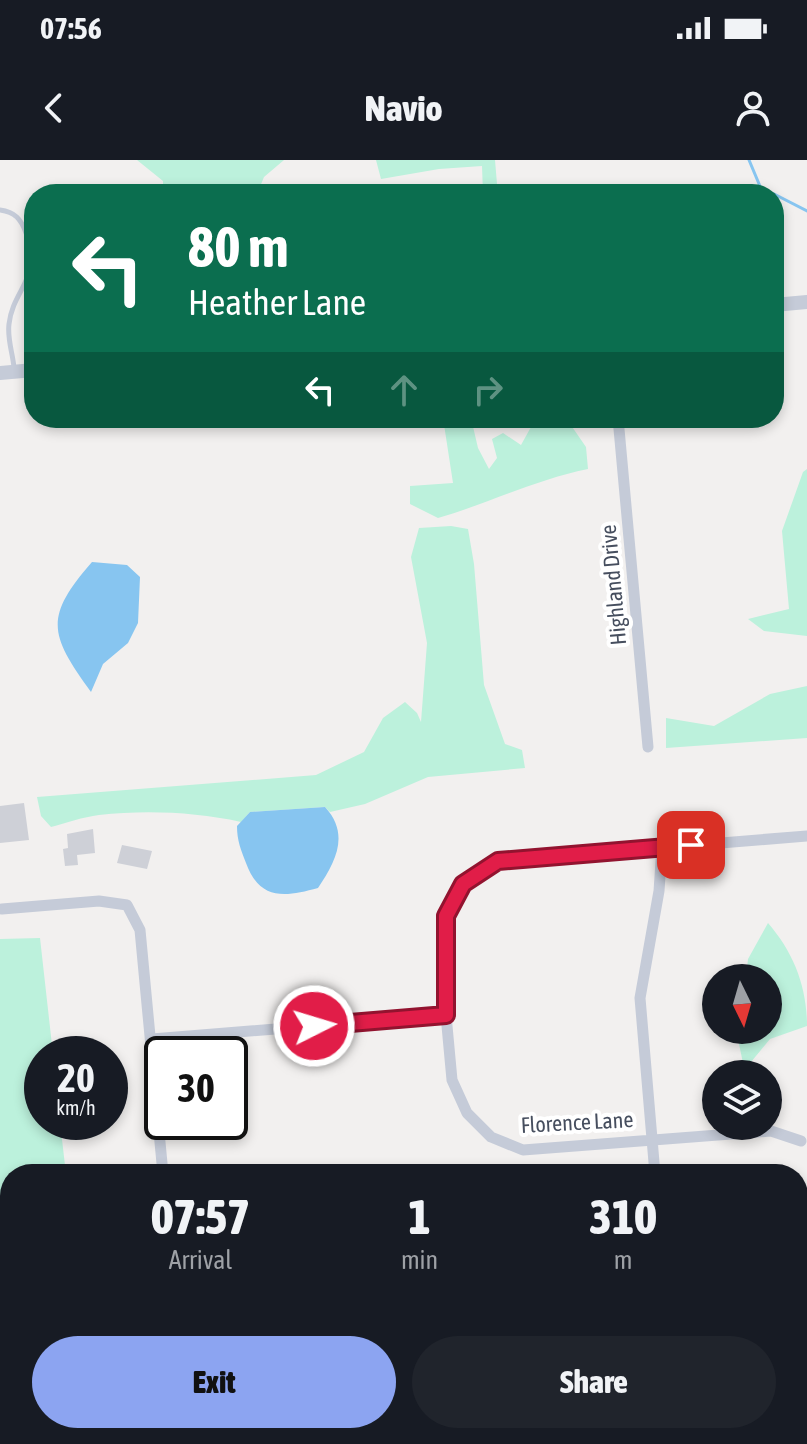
<!DOCTYPE html>
<html lang="en">
<head>
<meta charset="utf-8">
<style>
  body { margin:0; font-family:"Asap Condensed",sans-serif; background:#20242c; color:#f1f3f6; height:100vh; display:flex; flex-direction:column; font-size:30px; white-space:nowrap }
  * { box-sizing:border-box; margin:0 }
  p { font-size:26px; color:#9ea1a6 }
  .icon { flex:none; width:44px; height:44px; fill:none; stroke:currentColor; stroke-width:2; stroke-linecap:round; stroke-linejoin:round }
  .map { position:relative; flex:1; overflow:hidden }
  .side { position:absolute; left:0px; top:1004px; width:808px; height:280px; display:flex; flex-direction:column; background:#171b24; border-radius:32px 32px 0 0; box-shadow:0 4px 12px #0003 }
  .side>* { flex:none }
  .top-card { position:absolute; left:24px; top:24px; width:760px; height:244px; border-radius:32px; box-shadow:0 4px 12px #0003; background:#0b6e4f; color:#fff; overflow:hidden }
  .needle { width:52px; rotate:175deg }
  .buttons { position:absolute; left:702px; top:804px; display:grid; gap:16px }
  .buttons a { display:grid; place-items:center; width:80px; height:80px; border-radius:50%; background:#171b24; box-shadow:0 4px 12px #0003; font-size:40px }
  .speed { position:absolute; left:24px; top:876px; display:flex; gap:16px; font-size:40px; font-weight:700; text-align:center }
  .speed>* { display:grid; place-content:center; width:104px; height:104px; border-radius:50%; background:#171b24; box-shadow:0 4px 12px #0003; line-height:1 }
  .speed small { font-size:20px; font-weight:400 }
  .speed .limit { border:4px solid #111; border-radius:12px; background:#fff; color:#111 }
  .pin { position:absolute; display:grid; place-items:center; width:68px; height:68px; color:#fff; margin:-34px; border-radius:16px; box-shadow:0 4px 12px #0006 }
  .me { position:absolute; width:88px; margin:-44px; rotate:85deg; stroke-linejoin:round; filter:drop-shadow(0 0 6px #0008) }
  .turn { display:flex; align-items:center; gap:28px; height:168px; padding:0 32px; font-size:36px }
  .turn .icon { width:104px; height:104px; stroke-width:2.5 }
  .turn b { display:block; font-size:56px; line-height:68px }
  .lanes { display:flex; align-items:center; height:76px; padding:0 32px; background:#0003; justify-content:center; gap:40px; direction:ltr }
  .lanes .off { opacity:.35 }
  .eta { display:flex; justify-content:space-evenly; align-items:center; height:136px; text-align:center }
  .eta b { font-size:48px; font-weight:800; line-height:56px }
  .action { display:flex; gap:16px; margin-top:auto; padding:16px 32px }
  .action a { flex:1; height:92px; border-radius:48px; background:#8ca4f1; color:#111; font-size:32px; font-weight:800; line-height:92px; text-align:center }
  .action a+a { background:#20242c; color:#f1f3f6 }
  .status { display:flex; justify-content:space-between; align-items:center; height:56px; padding:0 40px; background:#171b24; direction:ltr }
  .status svg { height:22px; fill:currentColor }
  header { display:flex; justify-content:space-between; align-items:center; height:104px; padding:0 32px; background:#171b24; font-size:36px; font-weight:800 }
  .map>svg:first-child { display:block }
  .green { fill:#bcf1dc }
  .water { fill:#87c5f0 }
  .lines { fill:none; stroke-linecap:round; stroke-linejoin:round }
  .stream { stroke:#87c5f0; stroke-width:3 }
  .building { fill:#ced0d7 }
  .service { stroke:#c5cbd8; stroke-width:5 }
  .minor { stroke:#c5cbd8; stroke-width:11 }
  .tertiary { stroke:#c5cbd8; stroke-width:14 }
  .route-casing { stroke:#92132f; stroke-width:20 }
  .route { stroke:#e11d48; stroke-width:14 }
  .labels { text-anchor:middle; stroke-width:8; stroke-linejoin:round; paint-order:stroke }
  .street-label { font-size:22px; fill:#464e5e; stroke:#fff }
</style>
</head>
<body>
<div class="status"><b>07:56</b><svg viewBox="0 0 49 12"><path d="M0 12V9h3v3zM5 12V6h3v6zM10 12V3h3v9zM15 12V0h3v12zM26 1h20v11H26zM47 4h2v5h-2z"/></svg></div>
<header><svg class="icon" aria-label="back" viewBox="0 0 24 24"><path d="M15 5l-7 7 7 7"/></svg>Navio<svg class="icon" aria-label="person" viewBox="0 0 24 24"><circle cx="12" cy="8" r="4"/><path d="M4 21q1-7 8-7t8 7"/></svg></header>
<div class="map">
<svg width="807" height="1284" viewBox="0 0 807 1284">
  <rect width="100%" height="100%" fill="#f2f0ef"/>
  <!-- green -->
  <path class="green" d="M137 0H284L264 17 257 34H163V21Z
    M376 0H495L497 24 494 34H483L482 6 439 9 381 19Z
    M443 258H471L478 288 489 309 497 298 492 279 503 273 521 285 536 258H566L586 287 588 309C534 320 490 343 438 358L410 344V326L453 323Z
    M807 309V476L764 471 748 459 789 449 782 371 803 312Z
    M451 366 468 369 474 404 484 525 505 584 522 590 525 608 428 617 365 644 330 652 325 647 250 652 241 662C195 652 146 650 99 655 83 657 66 663 51 667L41 656 37 637 316 615 364 592 383 558 405 542 417 553 421 562 427 483 411 397 419 368Z
    M807 526V578L666 588V558L714 566 770 534Z
    M768 763C794 793 807 827 807 866L770 879 751 902 743 903 736 870H768V818H746L748 799Z
    M40 778 53 894H42V962H60L66 1014H10V1274H180L170 1284H0V779Z
    M807 1114V1284H776V1274H798V1116Z
    M250 1274H331L338 1281 399 1274H551L488 1277 454 1284H256Z"/>
  <!-- water -->
  <path class="water" d="M92 402 127 405 140 417 138 463 128 483 103 504 91 532C50 475 43 458 92 402Z
    M325 647C350 674 336 701 318 728 285 737 260 741 246 703 241 690 237 681 237 666L250 652Z"/>
  <g class="lines">
    <!-- stream -->
    <path class="stream" d="M749 0 762 31 774 34
      M774 34 807 51"/>
  </g>
  <!-- building -->
  <path class="building" d="M24 643 29 680 0 683V646Z
    M93 669 95 693 77 695 78 705 65 706 63 689 68 688 67 674Z
    M122 685 152 691 147 709 117 703Z"/>
  <g class="lines">
    <!-- service -->
    <path class="service" d="M0 50C15 52 21 59 26 73 43 119 13 128 9 164 7 179 13 194 14 208"/>
    <!-- minor -->
    <path class="minor" d="M618 258 648 587
      M2 749 99 741 127 745 140 770 163 1014
      M152 879 446 855
      M801 981 771 971 523 990 491 977 467 953 452 920 446 855V756L463 724 498 701 807 676
      M655 1014 640 838 659 731 662 687
      M653 1274 654 1284"/>
    <!-- tertiary -->
    <path class="tertiary" d="M774 145 807 142
      M0 213 34 210"/>
  </g>
  <g class="lines">
    <defs>
      <path id="route" d="M314 866 446 855V756L463 724 498 701 691 685"/>
    </defs>
    <!-- route casing -->
    <use href="#route" class="route-casing"/>
    <!-- route -->
    <use href="#route" class="route"/>
  </g>
  <g class="labels">
    <!-- street labels -->
    <g class="street-label">
      <text transform="translate(613 425) rotate(-95)" y="8">Highland Drive</text>
      <text transform="translate(577 962) rotate(-3)" y="8">Florence Lane</text>
    </g>
  </g>
</svg>
<div class="buttons">
<a><svg class="needle" viewBox="-14 -14 28 28"><path d="M0-13l5 13h-10z" fill="#e53935"/><path d="M0 13l5-13h-10z" fill="#9ea1a6"/></svg></a>
<a><svg class="icon" aria-label="layers" viewBox="0 0 24 24"><path d="M12 4l9 5-9 5-9-5zM3 14l9 5 9-5"/></svg></a>
</div>
<div class="speed"><div>20<small>km/h</small></div><div class="limit">30</div></div>
<div class="pin" style="left:691px;top:685px;background:#d93025"><svg class="icon" aria-label="arrive" viewBox="0 0 24 24"><path d="M6 21V4h12l-3 4 3 4H6"/></svg></div>
<svg class="me" style="left:314px;top:866px" viewBox="-20 -20 40 40"><circle r="17" fill="#e11d48" stroke="#fff" stroke-width="3"/><path d="M0-11L8 9 0 5-8 9z" fill="#fff"/></svg>
<div class="top-card">
<div class="turn"><svg class="icon" aria-label="left" viewBox="0 0 24 24"><path d="M17 20v-9H6M10 6l-5 5 5 5"/></svg><div><b>80 m</b>Heather Lane</div></div>
<div class="lanes"><svg class="icon" aria-label="left" viewBox="0 0 24 24"><path d="M17 20v-9H6M10 6l-5 5 5 5"/></svg><svg class="icon off" aria-label="ahead" viewBox="0 0 24 24"><path d="M12 20V5M6 11l6-6 6 6"/></svg><svg class="icon off" aria-label="right" viewBox="0 0 24 24"><path d="M7 20v-9h11M14 6l5 5-5 5"/></svg></div>
</div>
<section class="side">
<div class="eta">
<div><b>07:57</b><p>Arrival</p></div>
<div><b>1</b><p>min</p></div>
<div><b>310</b><p>m</p></div>
</div>
<div class="action"><a>Exit</a><a>Share</a></div>
</section>
</div>
</body>
</html>
